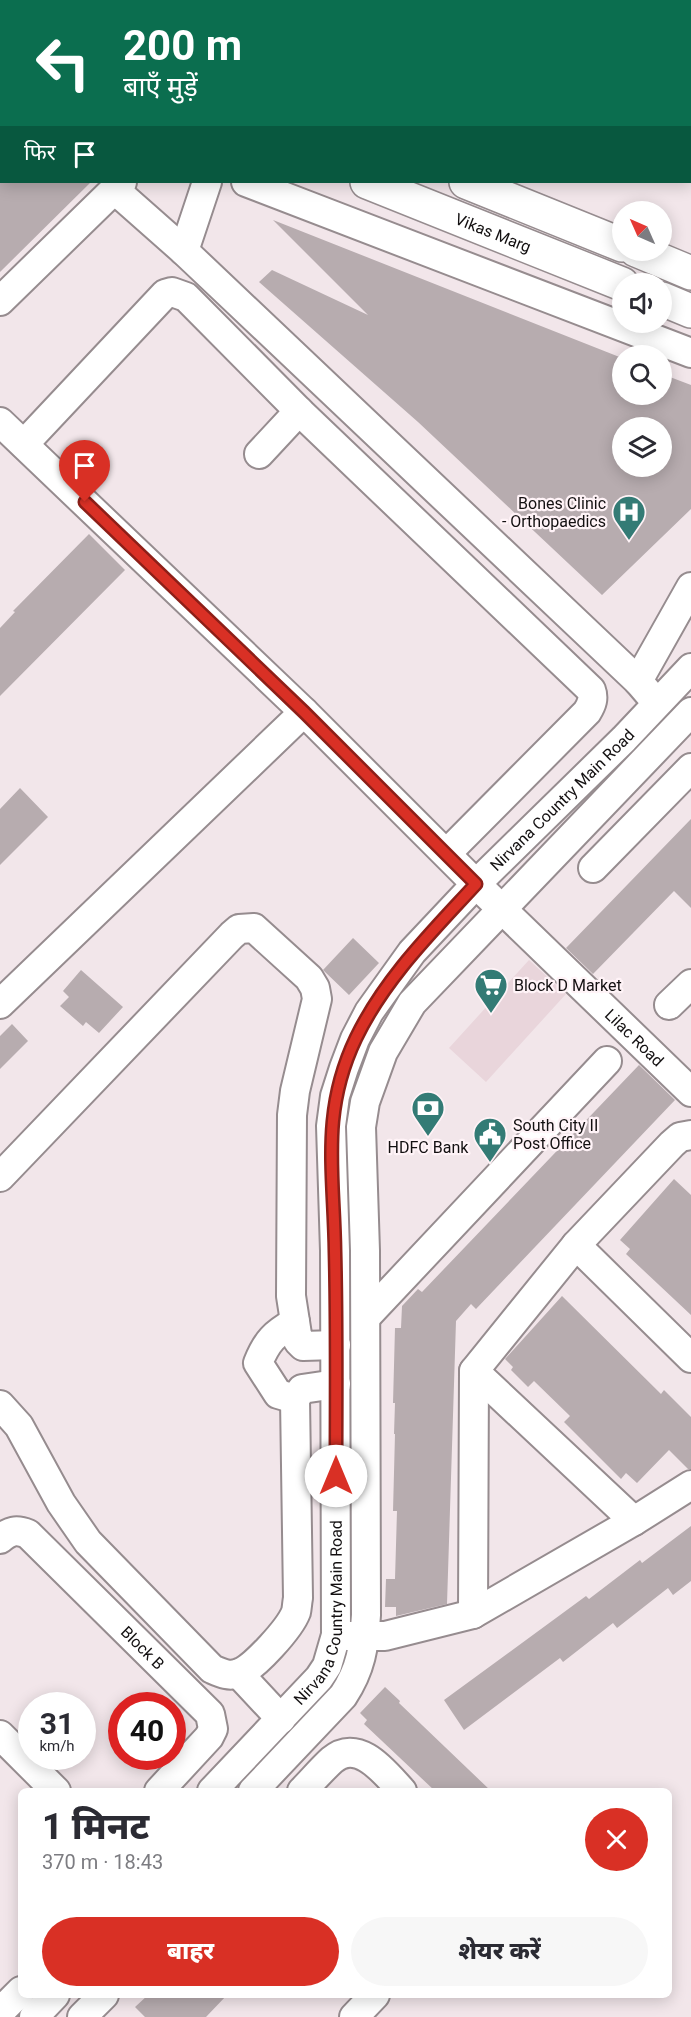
<!DOCTYPE html>
<html lang="hi">
<head>
<meta charset="utf-8">
<style>
  body { margin:0; font-family:Roboto,"Noto Sans Devanagari",sans-serif; background:#f7f7f7; color:#2b2b33; height:100vh; display:flex; flex-direction:column; font-size:22px; white-space:nowrap }
  * { box-sizing:border-box; margin:0 }
  p { font-size:20px; color:#7c7c81 }
  .icon { flex:none; width:33px; height:33px; fill:none; stroke:currentColor; stroke-width:2; stroke-linecap:round; stroke-linejoin:round }
  .map { position:relative; flex:1; overflow:hidden }
  .drawer { position:absolute; left:18px; top:1788px; width:654px; height:210px; display:flex; flex-direction:column; background:#fff; border-radius:9px; box-shadow:0 3px 15px #0003 }
  .drawer>* { flex:none }
  .banner { position:absolute; left:0px; top:0px; width:692px; height:183px; box-shadow:0 3px 15px #0003; background:#0b6e4f; color:#fff; overflow:hidden }
  .needle { width:39px; rotate:315deg }
  .fabs { position:absolute; left:612px; top:201px; display:grid; gap:12px }
  .fabs a { display:grid; place-items:center; width:60px; height:60px; border-radius:50%; background:#fff; box-shadow:0 3px 15px #0003; font-size:30px }
  .speed { position:absolute; left:18px; top:1692px; display:flex; gap:12px; font-size:30px; font-weight:700; text-align:center }
  .speed>* { display:grid; place-content:center; width:78px; height:78px; border-radius:50%; background:#fff; box-shadow:0 3px 15px #0003; line-height:1 }
  .speed small { font-size:15px; font-weight:400 }
  .speed .limit { border:9px solid #d22; background:#fff; color:#111 }
  .pin { position:absolute; display:grid; place-items:center; width:51px; height:51px; color:#fff; margin:-62px -26px; border-radius:50% 50% 50% 0; rotate:-45deg; box-shadow:0 0 6px #0007 }
  .pin .icon { rotate:45deg }
  .me { position:absolute; width:66px; margin:-33px; rotate:0deg; stroke-linejoin:round; filter:drop-shadow(0 0 4px #0008) }
  .turn { display:flex; align-items:center; gap:21px; height:126px; padding:0 24px; font-size:27px }
  .turn .icon { width:78px; height:78px; stroke-width:2.5 }
  .turn b { display:block; font-size:42px; line-height:51px }
  .then { display:flex; align-items:center; height:57px; padding:0 24px; background:#0003; gap:12px; font-size:22px }
  .round { display:grid; place-items:center; flex:none; width:63px; height:63px; border-radius:32px; background:#f7f7f7 }
  .headline { display:flex; align-items:center; justify-content:space-between; height:102px; padding:0 24px }
  h1 { font-size:36px; font-weight:800; line-height:45px }
  .button { display:flex; gap:12px; margin-top:auto; padding:12px 24px }
  .button a { flex:1; height:69px; border-radius:36px; background:#d93025; color:#fff; font-size:24px; font-weight:800; line-height:69px; text-align:center }
  .button a+a { background:#f7f7f7; color:#2b2b33 }
  .map>svg:first-child { display:block }
  .built { fill:#e9d5db }
  .building { fill:#b7acaf; fill-rule:evenodd }
  .lines { fill:none; stroke-linecap:round; stroke-linejoin:round }
  .minor-casing { stroke:#968c8f; stroke-width:32 }
  .major-casing { stroke:#968c8f; stroke-width:36 }
  .minor { stroke:#fff; stroke-width:28 }
  .major { stroke:#fff; stroke-width:33 }
  .route-casing { stroke:#8d1f18; stroke-width:15 }
  .route { stroke:#d93025; stroke-width:10 }
  .labels { text-anchor:middle; stroke-width:4.5; stroke-linejoin:round; paint-order:stroke }
  .street-label { font-size:16px; fill:#131011; stroke:#fff3f7 }
  .poi-label { font-size:16px; fill:#131011; stroke:#fff3f7; text-anchor:start }
</style>
</head>
<body>
<div class="map">
<svg width="691" height="2017" viewBox="0 0 691 2017">
  <rect width="100%" height="100%" fill="#f2e6ea"/>
  <!-- built -->
  <path class="built" d="M194 0H439L195 2Z
    M529 960 566 994 486 1082 449 1048Z"/>
  <!-- building -->
  <path class="building" d="M0 182H91L0 272Z
    M273 220 622 358V394H662V374L691 385V509L602 595 418 422 259 282 272 270 368 315ZM622 428H662V466H622Z
    M89 534 125 570 0 696V628L15 612 13 611Z
    M20 788 48 817 0 865V809Z
    M691 819V908L674 891 593 974 566 948Z
    M353 938 379 963 349 995 323 970Z
    M81 970 123 1007 99 1033 86 1022 83 1026 60 1006 69 997 63 991Z
    M12 1024 28 1041 0 1069V1036Z
    M639 1065 675 1100 476 1309 471 1304 456 1321 447 1604 396 1616V1607H385L386 1579H395L397 1511H393L395 1434H394L395 1403H393L395 1328H401L402 1306 418 1289 422 1292Z
    M674 1179 691 1195V1315L626 1254 630 1249 620 1240Z
    M562 1296 661 1394 664 1390 691 1417V1469H688L669 1450 637 1483 626 1473 621 1479 564 1422 570 1416 534 1381 528 1387 511 1370 513 1367 505 1359Z
    M691 1526V1581L673 1595 668 1588 617 1628 613 1623 563 1662 560 1658 464 1730 444 1700 586 1596 589 1599 640 1560 642 1563Z
    M385 1687 400 1701 399 1703 491 1791H435L364 1724 367 1720 360 1713Z
    M148 1995H227L206 2017H145L135 2007Z"/>
  <g class="lines">
    <defs>
      <g id="minor">
        <path d="M654 0 658 2"/>
        <path d="M690 14H691"/>
        <path d="M0 116H2"/>
        <path d="M246 182 691 353"/>
        <path d="M115 190 184 251 638 681"/>
        <path d="M184 251 207 182"/>
        <path d="M0 301 122 182"/>
        <path id="s1" d="M0 422 304 712 476 884 691 1092"/>
        <path d="M24 444 165 294 172 292 186 297 299 411 591 690C594 698 592 704 587 712L447 853"/>
        <path d="M259 454 299 411"/>
        <path d="M650 695 638 681 691 587"/>
        <path d="M593 868 691 768"/>
        <path d="M0 1004 304 712"/>
        <path d="M669 1005 691 984"/>
        <path d="M0 1177 232 935 239 929 254 928 309 978 315 988 317 999 295 1091 292 1115 291 1296 298 1341 303 1346 336 1345"/>
        <path d="M576 1245 691 1358"/>
        <path d="M366 1317 607 1061"/>
        <path d="M474 1371 634 1521"/>
        <path d="M295 1399 278 1394 258 1363C267 1341 274 1334 295 1322"/>
        <path d="M0 1405 19 1426 61 1503 88 1542 212 1669C221 1673 229 1677 239 1673 254 1668 290 1628 296 1612 297 1608 297 1603 298 1598L295 1399 302 1389 336 1384"/>
        <path id="s2" d="M0 1539C10 1531 16 1529 28 1534L210 1714 213 1729 209 1737 159 1791"/>
        <path d="M473 1614 474 1371 576 1245 672 1144 680 1137 691 1135"/>
        <path d="M347 1636H385L473 1614 634 1521 691 1485"/>
        <path d="M239 1674 281 1719"/>
        <path d="M0 1735 56 1791"/>
        <path id="s3" d="M212 1791 319 1678 327 1666 336 1635 335 1251 331 1126 335 1096 344 1068 355 1039 369 1012 412 952 476 884 624 739 691 668"/>
        <path d="M253 1791 343 1696C361 1669 364 1647 366 1615L365 1251 361 1127 365 1102 383 1052 412 1003 691 712"/>
        <path d="M302 1791C312 1781 322 1769 332 1760 359 1737 386 1774 402 1791"/>
        <path d="M0 2012 21 1991"/>
        <path d="M34 2017 55 1995"/>
        <path d="M82 2017 104 1995"/>
        <path d="M354 2017 375 1995"/>
      </g>
      <g id="major">
        <path d="M21 0 25 2"/>
        <path d="M0 37 2 38"/>
        <path id="s4" d="M367 182 622 284"/>
        <path d="M466 182 622 245"/>
        <path d="M636 250 691 273"/>
        <path d="M662 299 691 311"/>
      </g>
    </defs>
    <!-- minor casing -->
    <use href="#minor" class="minor-casing"/>
    <!-- major casing -->
    <use href="#major" class="major-casing"/>
    <!-- minor -->
    <use href="#minor" class="minor"/>
    <!-- major -->
    <use href="#major" class="major"/>
  </g>
  <g class="lines">
    <defs>
      <path id="route" d="M85 502 304 712 476 884C432 932 385 978 356 1038 320 1113 334 1173 335 1252 337 1327 336 1402 336 1476"/>
    </defs>
    <!-- route casing -->
    <use href="#route" class="route-casing"/>
    <!-- route -->
    <use href="#route" class="route"/>
  </g>
  <!-- icons -->
  <defs>
    <symbol id="hospital-pin" viewBox="-11 -11 22 30"><path d="M0 17L-7.5 6A9.5 9.5 0 1 1 7.5 6Z" fill="#337b75" stroke="#fff3f7"/><path d="M-5-5h3v3.5h4V-5h3V5h-3V1.5h-4V5h-3Z" fill="#fff"/></symbol>
    <symbol id="supermarket-pin" viewBox="-11 -11 22 30"><path d="M0 17L-7.5 6A9.5 9.5 0 1 1 7.5 6Z" fill="#337b75" stroke="#fff3f7"/><path d="M-6-5.5h2.5l.6 2H6L4.5 2H-2.5L-4.4-4H-6ZM-1.5 3.2a1.3 1.3 0 1 0 .1 0ZM3 3.2a1.3 1.3 0 1 0 .1 0Z" fill="#fff"/></symbol>
    <symbol id="bank-pin" viewBox="-11 -11 22 30"><path d="M0 17L-7.5 6A9.5 9.5 0 1 1 7.5 6Z" fill="#337b75" stroke="#fff3f7"/><path d="M-6-4H6V4H-6ZM0-2.3a2.3 2.3 0 1 0 0 4.6a2.3 2.3 0 1 0 0-4.6Z" fill="#fff"/></symbol>
    <symbol id="civic-pin" viewBox="-11 -11 22 30"><path d="M0 17L-7.5 6A9.5 9.5 0 1 1 7.5 6Z" fill="#337b75" stroke="#fff3f7"/><path d="M-.6-6.5H3V-4.5H.6V-3L4-1V1h2V6H-6V1h2V-1L-.6-3ZM-1.2 2.5V6h2.4V2.5Z" fill="#fff"/></symbol>
  </defs>
  <g fill-rule="evenodd">
    <use href="#hospital-pin" x="610" y="493" width="38" height="52"/>
    <use href="#supermarket-pin" x="472" y="966" width="38" height="52"/>
    <use href="#bank-pin" x="409" y="1089" width="38" height="52"/>
    <use href="#civic-pin" x="471" y="1115" width="38" height="52"/>
  </g>
  <g class="labels">
    <!-- street labels -->
    <g class="street-label">
      <text dy="6" stroke="none"><textPath href="#s4" startOffset="136">Vikas Marg</textPath></text>
      <text dy="6" stroke="none"><textPath href="#s3" startOffset="1120">Nirvana Country Main Road</textPath></text>
      <text dy="6" stroke="none"><textPath href="#s1" startOffset="884">Lilac Road</textPath></text>
      <text dy="6" stroke="none"><textPath href="#s3" startOffset="220">Nirvana Country Main Road</textPath></text>
      <text dy="6" stroke="none"><textPath href="#s2" startOffset="192">Block B</textPath></text>
    </g>
    <!-- poi labels -->
    <g class="poi-label">
      <text x="606" y="509" text-anchor="end">Bones Clinic<tspan x="606" dy="18">- Orthopaedics</tspan></text>
      <text x="514" y="991">Block D Market</text>
      <text x="513" y="1131">South City II<tspan x="513" dy="18">Post Office</tspan></text>
      <text x="428" y="1153" text-anchor="middle">HDFC Bank</text>
    </g>
  </g>
</svg>
<div class="fabs">
<a><svg class="needle" viewBox="-14 -14 28 28"><path d="M0-13l5 13h-10z" fill="#e53935"/><path d="M0 13l5-13h-10z" fill="#7c7c81"/></svg></a>
<a><svg class="icon" aria-label="sound" viewBox="0 0 24 24"><path d="M4 9h4l5-4v14l-5-4H4zM17 9q2 3 0 6"/></svg></a>
<a><svg class="icon" aria-label="search" viewBox="0 0 24 24"><circle cx="10" cy="10" r="6"/><path d="M15 15l6 6"/></svg></a>
<a><svg class="icon" aria-label="layers" viewBox="0 0 24 24"><path d="M12 4l9 5-9 5-9-5zM3 14l9 5 9-5"/></svg></a>
</div>
<div class="speed"><div>31<small>km/h</small></div><div class="limit">40</div></div>
<div class="pin" style="left:85px;top:502px;background:#d93025"><svg class="icon" aria-label="arrive" viewBox="0 0 24 24"><path d="M6 21V4h12l-3 4 3 4H6"/></svg></div>
<svg class="me" style="left:336px;top:1476px" viewBox="-20 -20 40 40"><circle r="19" fill="#fff"/><path d="M0-13L10 11 0 6-10 11z" fill="#d93025"/></svg>
<div class="banner">
<div class="turn"><svg class="icon" aria-label="left" viewBox="0 0 24 24"><path d="M17 20v-9H6M10 6l-5 5 5 5"/></svg><div><b>200 m</b>बाएँ मुड़ें</div></div>
<div class="then">फिर<svg class="icon" aria-label="arrive" viewBox="0 0 24 24"><path d="M6 21V4h12l-3 4 3 4H6"/></svg></div>
</div>
<section class="drawer">
<div class="headline"><div><h1>1 मिनट</h1><p>370 m · 18:43</p></div><a class="round" style="background:#d93025;color:#fff"><svg class="icon" aria-label="close" viewBox="0 0 24 24"><path d="M6 6l12 12M18 6L6 18"/></svg></a></div>
<div class="button"><a>बाहर</a><a>शेयर करें</a></div>
</section>
</div>
</body>
</html>
